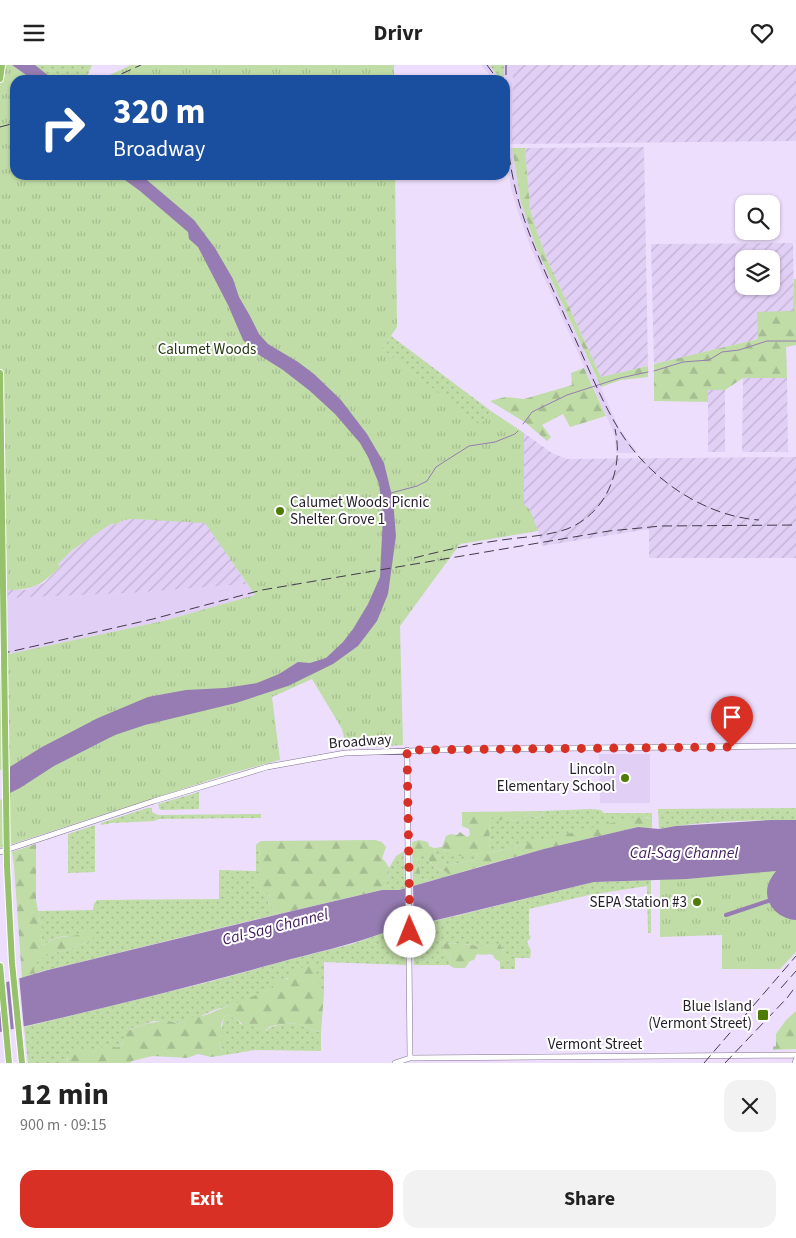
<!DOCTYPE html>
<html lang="en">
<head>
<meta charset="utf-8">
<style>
  body { margin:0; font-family:"Source Sans 3",sans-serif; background:#f2f2f2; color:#222; height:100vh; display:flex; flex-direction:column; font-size:19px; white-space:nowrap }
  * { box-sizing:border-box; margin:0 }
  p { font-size:16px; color:#767676 }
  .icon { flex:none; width:28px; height:28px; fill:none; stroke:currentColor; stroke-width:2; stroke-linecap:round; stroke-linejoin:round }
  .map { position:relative; height:998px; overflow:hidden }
  .sheet { display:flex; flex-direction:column; background:#fff; flex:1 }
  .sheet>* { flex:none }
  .hud { position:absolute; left:10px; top:10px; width:500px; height:105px; border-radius:15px; box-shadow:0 1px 4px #0004; background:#1a4fa0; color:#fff; overflow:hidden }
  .controls { position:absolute; left:735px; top:130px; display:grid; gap:10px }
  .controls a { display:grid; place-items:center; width:45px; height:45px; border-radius:10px; background:#fff; box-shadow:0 1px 4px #0004; font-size:25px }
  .pin { position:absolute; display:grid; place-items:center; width:42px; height:42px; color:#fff; margin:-51px -21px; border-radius:50% 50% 50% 0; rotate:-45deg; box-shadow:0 0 5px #0007 }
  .pin .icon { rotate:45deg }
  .me { position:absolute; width:55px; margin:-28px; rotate:359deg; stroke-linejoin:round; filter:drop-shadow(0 0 4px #0008) }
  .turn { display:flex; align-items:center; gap:18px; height:105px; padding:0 20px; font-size:22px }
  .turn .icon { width:65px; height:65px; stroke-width:2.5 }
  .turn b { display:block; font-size:35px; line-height:42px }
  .round { display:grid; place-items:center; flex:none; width:52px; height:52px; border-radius:15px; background:#f2f2f2 }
  .head { display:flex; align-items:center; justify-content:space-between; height:85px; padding:0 20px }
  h1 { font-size:30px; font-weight:700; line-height:38px }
  .button { display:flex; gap:10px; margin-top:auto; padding:10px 20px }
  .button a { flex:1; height:58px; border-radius:15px; background:#d93025; color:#fff; font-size:20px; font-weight:700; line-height:58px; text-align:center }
  .button a+a { background:#f2f2f2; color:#222 }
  header { display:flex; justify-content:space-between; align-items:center; height:65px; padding:0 20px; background:#fff; font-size:22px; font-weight:700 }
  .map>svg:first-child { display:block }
  .built { fill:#e1cff5 }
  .industrial { fill:url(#industrial-furrows); fill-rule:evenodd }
  .grass { fill:url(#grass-dots) }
  .forest { fill:url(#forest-firs) }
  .park { fill:url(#park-tufts) }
  .water { fill:#967cb2 }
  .pier { fill:#eddefe }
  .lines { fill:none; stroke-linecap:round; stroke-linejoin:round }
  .stream { stroke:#967cb2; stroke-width:1 }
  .canal { stroke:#967cb2; stroke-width:4 }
  .secondary-casing { stroke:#7f728e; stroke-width:6 }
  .highway-casing { stroke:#fff; stroke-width:8 }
  .secondary { stroke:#fff; stroke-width:5 }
  .highway { stroke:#95c26b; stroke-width:6 }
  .rail { stroke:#433b4b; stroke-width:1; stroke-dasharray:10 5; stroke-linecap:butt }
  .highway-bridge-casing { stroke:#fff; stroke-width:8; stroke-linecap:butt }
  .highway-bridge { stroke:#95c26b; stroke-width:6 }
  .route { stroke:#d93025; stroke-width:9; stroke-dasharray:0 16.2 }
  .poi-dot { fill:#4d7c05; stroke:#fff; stroke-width:2 }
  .labels { text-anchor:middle; stroke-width:4; stroke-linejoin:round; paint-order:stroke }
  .park-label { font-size:15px; fill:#253910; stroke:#fff }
  .poi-label { font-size:15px; fill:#231d29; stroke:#fff; text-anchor:end }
  .street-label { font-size:15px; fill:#231d29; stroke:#fff }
  .water-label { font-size:16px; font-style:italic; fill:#401c5d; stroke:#fff }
</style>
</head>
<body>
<header><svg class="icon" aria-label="menu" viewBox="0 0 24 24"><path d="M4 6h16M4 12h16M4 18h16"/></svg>Drivr<svg class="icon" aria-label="heart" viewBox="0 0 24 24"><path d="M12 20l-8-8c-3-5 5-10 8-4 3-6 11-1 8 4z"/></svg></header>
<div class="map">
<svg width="796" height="998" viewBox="0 0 796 998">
  <defs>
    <pattern id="industrial-furrows" width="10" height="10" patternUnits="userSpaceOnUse" patternTransform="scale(1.25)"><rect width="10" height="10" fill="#e1cff5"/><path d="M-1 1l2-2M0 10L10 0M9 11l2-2" fill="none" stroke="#c1b1d2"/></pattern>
    <pattern id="grass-dots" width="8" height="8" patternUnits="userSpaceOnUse" patternTransform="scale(1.25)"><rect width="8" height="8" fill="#c0dda7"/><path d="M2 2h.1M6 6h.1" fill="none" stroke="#a5bd90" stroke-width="1.8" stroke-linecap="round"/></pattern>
    <pattern id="forest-firs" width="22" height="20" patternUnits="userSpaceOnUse" patternTransform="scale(1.25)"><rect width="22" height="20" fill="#c0dda7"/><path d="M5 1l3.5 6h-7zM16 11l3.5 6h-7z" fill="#a5bd90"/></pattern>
    <pattern id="park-tufts" width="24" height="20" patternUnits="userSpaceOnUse" patternTransform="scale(1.25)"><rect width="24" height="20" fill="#c0dda7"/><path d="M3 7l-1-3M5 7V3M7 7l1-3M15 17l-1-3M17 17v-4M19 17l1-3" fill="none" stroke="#a5bd90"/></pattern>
  </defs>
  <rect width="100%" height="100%" fill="#eddefe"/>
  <!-- built -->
  <path class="built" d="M481 0H490L500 15H494Z
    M504 0H513L512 79H505Z
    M512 83 521 137 536 182 610 343 619 363 638 388H616L615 373 611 361 532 186 518 147 511 123 505 84Z
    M247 519 255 530 163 556 0 591V533L130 528Z
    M599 689H650V738H600Z"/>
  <!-- industrial -->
  <path class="industrial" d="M513 0H796V76L512 79Z
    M644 82 648 301 601 312 547 194 537 167 530 144 525 83Z
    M793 178 794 246 758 274 654 299 651 179ZM744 194H771V221H744Z
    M743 313H787L788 387H742Z
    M708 325H725V387H708Z
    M524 368 552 388 567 394 796 392V493H649V464L542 481 538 466 524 439Z
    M133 454 205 457 247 519 130 528 8 533V525H25L44 518 60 502 58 499 65 491 112 457 114 460 124 455Z"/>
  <!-- grass -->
  <path class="grass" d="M33 0H92L87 12 78 15H52Z
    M490 0H504V15H500Z
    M391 271 491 346 480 361 382 284Z
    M199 727V744L161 745 159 743 158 739Z
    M147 743H152V747L158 750 261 749V753L159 754 154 756 112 758 101 760V758Z
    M796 743V755C753 755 700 756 659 764L658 744Z
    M591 744 601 745 604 748H652V754L647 752 493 787 490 788 489 787 490 756V753L493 752 496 754 508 752 514 756 529 750 537 753 543 750 542 746Z
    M95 760V807L68 808V769Z
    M258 778 261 800 259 808 266 826 270 829 268 838 272 841 274 850 35 908 33 904C38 890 55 888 67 885 75 883 80 878 90 877 79 871 68 869 55 873 49 875 47 880 41 880L42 866 38 846 93 845 94 839 97 835 219 834V805L256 806V780Z
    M442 782C451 796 462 789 475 788L478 791 475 795 448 800 436 788 434 783Z
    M404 786 405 823 399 825H382L388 816 389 803 396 791Z
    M420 788C431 795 432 804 447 807L449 811 430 816 426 814 422 815C421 812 417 793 417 790Z
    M651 815V868H648L647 821 589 830 529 844V870L531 872 527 877 531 886 530 893H515V904H500V897L503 895V885L500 879H492L480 883 473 880 446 878 443 880 445 888 451 891 449 900H414V861L594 817Z
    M405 863 406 900 324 897V928L319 921 313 900C302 903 292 914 283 914L273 923 248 935 214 945 199 952 188 954 182 958 154 956 130 964 120 982 115 984C106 979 100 986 92 988 83 990 75 991 67 993L66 998H28L24 962 209 917 288 895 352 879 383 868Z
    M228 950 238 955 240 959 254 961 266 966 269 963C279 959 291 957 302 960 309 962 314 967 321 967V986L255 985 225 990 226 986H223L219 977 224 952Z"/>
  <!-- forest -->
  <path class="forest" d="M512 83H525L530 144 537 167 547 194 601 312 648 301V312L621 315 601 322 536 182 521 137Z
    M794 214H796V280L786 282 787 313H743L725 325H708V337L654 336V299L758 274 757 247 793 246Z
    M584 303 606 351 570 362 563 349 542 360 551 372 547 376 526 358 490 336 505 332 524 334 572 320 571 308Z
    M542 746 543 750 537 753 529 750 514 756 508 752 498 756 493 752 490 753 489 787 490 788 640 751 652 754V764L638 762C575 777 511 791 449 811L447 807C431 803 432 795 420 789L417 790C417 793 421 812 422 815L426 814 430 816 413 821 412 777 419 775 428 777 429 781 434 783 436 788 448 800 475 795 478 791 475 788 464 791H450L442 782 446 771 451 769 457 770 460 767 467 772 470 770 469 764 462 761V747Z
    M375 775 382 777 386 782C380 800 382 788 389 803L388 816 382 825 274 850 272 841 268 838 270 829 258 825C252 812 260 812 260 800 261 793 259 785 258 778L261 776Z
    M36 779V835L42 866 41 880C47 880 50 875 56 873 68 870 75 873 88 866L92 867 94 871 90 877C80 878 76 883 67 885 55 888 38 890 34 904L35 908H38L22 913 14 801 12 787Z
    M446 878 473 880 480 883 492 879H500L505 890 503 895 500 897 494 893 493 890C487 888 483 891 477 889L474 895 470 896 465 903H454L449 900 451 891 445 888 443 880Z
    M313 900 315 902 319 921 324 928 321 967C314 967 309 962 302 960 291 957 280 959 269 962 264 969 258 968 254 961L245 962 238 955 228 950 224 952 221 960 222 966 226 969 225 973 221 974 219 977 222 985 226 986 225 990 211 992 198 989 187 993 153 991 132 996 130 998H66C68 988 82 980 91 988L95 987 106 980C123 985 121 983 126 967 135 961 155 956 166 956 171 956 176 959 181 958 185 957 183 956 187 954 193 951 200 952 206 950 228 940 251 933 273 923 277 913 278 914 287 914L303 902Z
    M796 946V984L773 985V982L776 981V969L786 955Z"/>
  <!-- park -->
  <path class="park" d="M0 0H12L33 15H15V110H395L397 262 382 284 480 360 491 346 524 368V439L530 445 538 466 460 479 400 561 403 680 352 683 345 676 342 664 312 614 272 632 280 695 232 708 0 783V591L163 556 255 530 205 458 133 454 124 455 114 460 112 458 71 486 58 499 60 502C41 520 34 525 8 525V533H0Z
    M131 0H394V15H99Z
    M776 805 796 839V887L780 904H722V870L660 872V814H687Z"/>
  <!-- water -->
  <path class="water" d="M12 0H35L54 15H33Z
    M118 110H141L194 155 215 183 233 214 239 232 250 251 259 269 268 279 298 297 314 309 341 335 367 369 384 398 393 435 396 471 388 529 377 556 358 581 333 599 288 621 236 638 145 660 115 670 54 701 20 723 0 733V708L42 682 98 653 148 632 186 625 225 623 257 618 279 609 298 597 310 598 326 593 343 577 353 564 368 539 380 512 383 450 379 419 368 392 360 378 335 349 310 326 283 305 256 288 243 275 228 240 198 182 189 174 188 167 140 126Z
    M771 755H796V855C778 854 763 838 768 820 770 814 773 810 776 806L687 814 594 817 383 868C348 881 312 888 277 898 185 923 93 946 0 967V919L48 905 288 847 382 825H399L544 784 638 762 659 764 676 761Z"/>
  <!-- pier -->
  <path class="pier" d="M10 700V730L0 735V705Z
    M413 819 414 863 405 865V821Z
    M19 911 24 964 14 966 9 914Z
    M6 915 11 967 2 969 0 917Z"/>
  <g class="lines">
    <!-- stream -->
    <path class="stream" d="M654 306 683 297 709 295 722 287 739 285 767 276H796
      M523 359 532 347 567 330 620 313 648 307
      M391 428 417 421 427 416 436 402 469 381 495 377 515 369 518 366"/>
    <!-- canal -->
    <path class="canal" d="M726 850 768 836"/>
    <defs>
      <path id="secondary" d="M407 685 410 993
        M0 787 154 736 267 702 345 688 468 684 796 681
        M395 998 410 993 796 990
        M795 998 796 995"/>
      <path id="highway" d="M0 14 2 0
        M0 308 3 520
        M7 801 12 898 22 998
        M0 901 9 998"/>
    </defs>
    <!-- secondary casing -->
    <use href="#secondary" class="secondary-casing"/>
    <!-- highway casing -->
    <use href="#highway" class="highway-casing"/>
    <!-- secondary -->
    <use href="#secondary" class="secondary"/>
    <!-- highway -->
    <use href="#highway" class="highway"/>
    <!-- rail -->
    <path class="rail" d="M487 0 498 15
      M506 0C506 38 505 76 513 113 523 163 546 208 566 254 583 289 598 330 618 363 646 411 702 451 759 455
      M108 15 141 0
      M0 62 15 58
      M414 493C441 486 468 480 495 476 519 472 544 472 567 464 607 448 624 404 615 364
      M0 589 153 554 262 525 609 466 661 461 796 460
      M781 923 796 906
      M704 998 796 891
      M725 998 787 933 796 921"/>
    <defs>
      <path id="highway-bridge" d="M3 520 7 801"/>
    </defs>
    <!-- highway-bridge casing -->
    <use href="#highway-bridge" class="highway-bridge-casing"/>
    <!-- highway-bridge -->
    <use href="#highway-bridge" class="highway-bridge"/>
  </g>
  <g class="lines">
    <!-- route -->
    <path class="route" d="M410 867 407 685 732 682"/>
  </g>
  <!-- markers -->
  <g class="poi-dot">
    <circle cx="280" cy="446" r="5"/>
    <circle cx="625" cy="713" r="5"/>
    <circle cx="697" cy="837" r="5"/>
    <rect x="757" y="944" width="12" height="12" rx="2.5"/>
  </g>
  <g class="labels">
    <!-- park labels -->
    <g class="park-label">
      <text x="207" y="289">Calumet Woods</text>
    </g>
    <!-- poi labels -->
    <g class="poi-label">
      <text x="290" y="442" text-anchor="start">Calumet Woods Picnic<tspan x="290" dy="17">Shelter Grove 1</tspan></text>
      <text x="615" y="709">Lincoln<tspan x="615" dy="17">Elementary School</tspan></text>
      <text x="687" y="842">SEPA Station #3</text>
      <text x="752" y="946">Blue Island<tspan x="752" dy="17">(Vermont Street)</tspan></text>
    </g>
    <!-- street labels -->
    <g class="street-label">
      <text transform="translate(360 676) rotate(-4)" y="5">Broadway</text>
      <text x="595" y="984">Vermont Street</text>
    </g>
    <!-- water labels -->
    <g class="water-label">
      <text x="684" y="793">Cal-Sag Channel</text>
      <text transform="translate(275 861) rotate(-14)" y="6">Cal-Sag Channel</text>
    </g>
  </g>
</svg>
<div class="controls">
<a><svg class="icon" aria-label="search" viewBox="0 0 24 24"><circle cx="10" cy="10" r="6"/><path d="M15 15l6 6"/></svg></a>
<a><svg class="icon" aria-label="layers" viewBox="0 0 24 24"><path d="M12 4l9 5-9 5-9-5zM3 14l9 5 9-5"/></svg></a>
</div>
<div class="pin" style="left:732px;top:682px;background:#d93025"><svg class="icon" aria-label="arrive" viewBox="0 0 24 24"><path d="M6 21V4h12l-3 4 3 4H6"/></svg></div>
<svg class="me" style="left:410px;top:867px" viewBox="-20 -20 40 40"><circle r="19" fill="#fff"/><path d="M0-13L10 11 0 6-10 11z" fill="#d93025"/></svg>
<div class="hud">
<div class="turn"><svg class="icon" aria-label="right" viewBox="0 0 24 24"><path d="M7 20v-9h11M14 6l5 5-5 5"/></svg><div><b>320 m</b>Broadway</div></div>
</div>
</div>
<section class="sheet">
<div class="head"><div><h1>12 min</h1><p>900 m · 09:15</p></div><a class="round"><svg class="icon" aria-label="close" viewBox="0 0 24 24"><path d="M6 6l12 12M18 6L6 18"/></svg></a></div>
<div class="button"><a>Exit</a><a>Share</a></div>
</section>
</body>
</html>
